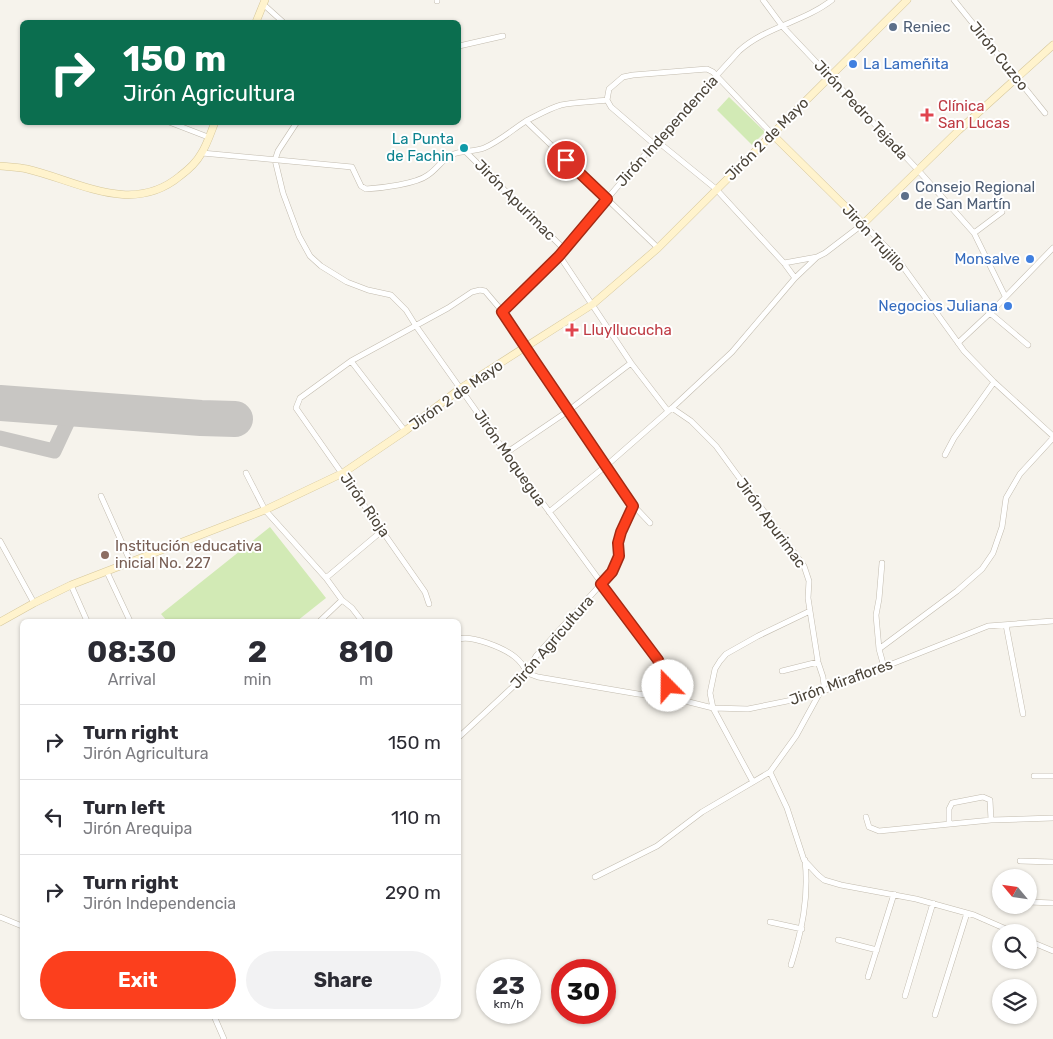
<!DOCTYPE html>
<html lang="en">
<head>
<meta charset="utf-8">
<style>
  body { margin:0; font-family:Rubik,sans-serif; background:#f2f2f3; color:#2b2b33; height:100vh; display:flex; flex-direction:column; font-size:19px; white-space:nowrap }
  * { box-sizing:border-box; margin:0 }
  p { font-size:16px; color:#7c7c81 }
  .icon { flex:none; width:28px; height:28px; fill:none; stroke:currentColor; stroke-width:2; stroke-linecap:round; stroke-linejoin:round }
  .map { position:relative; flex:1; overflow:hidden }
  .drawer { position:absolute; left:20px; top:619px; width:441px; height:400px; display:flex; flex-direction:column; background:#fff; border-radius:8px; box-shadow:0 1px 4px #0004 }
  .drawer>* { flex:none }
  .banner { position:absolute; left:20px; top:20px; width:441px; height:105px; border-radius:8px; box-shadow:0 1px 4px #0004; background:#0b6e4f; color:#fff; overflow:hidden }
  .needle { width:32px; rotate:299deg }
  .controls { position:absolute; left:992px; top:869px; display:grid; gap:10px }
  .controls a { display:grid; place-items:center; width:45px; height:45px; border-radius:50%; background:#fff; box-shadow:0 1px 4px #0004; font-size:25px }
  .speed { position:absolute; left:476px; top:959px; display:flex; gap:10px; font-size:25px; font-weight:700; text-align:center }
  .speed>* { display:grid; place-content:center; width:65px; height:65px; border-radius:50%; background:#fff; box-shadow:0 1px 4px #0004; line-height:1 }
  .speed small { font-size:12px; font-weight:400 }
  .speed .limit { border:8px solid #d22; background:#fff; color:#111 }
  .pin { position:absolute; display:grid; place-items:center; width:42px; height:42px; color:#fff; margin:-21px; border:2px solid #fff; border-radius:50%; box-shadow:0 1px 5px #0007 }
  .me { position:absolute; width:55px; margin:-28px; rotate:338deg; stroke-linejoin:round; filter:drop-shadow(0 0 4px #0008) }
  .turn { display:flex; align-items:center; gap:18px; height:105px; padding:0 20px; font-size:22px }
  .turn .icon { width:65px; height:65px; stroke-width:2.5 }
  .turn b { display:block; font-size:35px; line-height:42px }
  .eta { display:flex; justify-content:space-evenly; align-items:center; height:85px; text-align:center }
  .eta b { font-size:30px; font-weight:700; line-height:35px }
  .button { display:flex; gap:10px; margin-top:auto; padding:10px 20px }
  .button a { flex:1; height:58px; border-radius:30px; background:#fc3f1d; color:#fff; font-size:20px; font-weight:700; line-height:58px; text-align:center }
  .button a+a { background:#f2f2f3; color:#2b2b33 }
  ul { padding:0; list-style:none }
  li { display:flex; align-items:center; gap:15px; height:75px; padding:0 20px; border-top:1px solid #e1e1e2 }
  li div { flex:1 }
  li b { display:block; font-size:19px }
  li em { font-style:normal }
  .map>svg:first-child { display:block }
  .green { fill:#d2eab5 }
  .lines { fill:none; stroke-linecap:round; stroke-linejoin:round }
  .taxiway { stroke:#c8c6c3; stroke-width:15 }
  .runway { stroke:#c8c6c3; stroke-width:36 }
  .minor-casing { stroke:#c2bbae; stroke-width:6 }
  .secondary-casing { stroke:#d6c79b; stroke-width:8 }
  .minor { stroke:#fff; stroke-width:5 }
  .secondary { stroke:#fff3cd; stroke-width:7 }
  .route-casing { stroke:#a42913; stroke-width:12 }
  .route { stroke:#fc3f1d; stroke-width:9 }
  .service-dot { fill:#5c6f8a; stroke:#fff; stroke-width:2 }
  .shop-dot { fill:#3f7fe0; stroke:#fff; stroke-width:2 }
  .health-dot { fill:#e0444e; stroke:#fff; stroke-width:2 }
  .culture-dot { fill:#0f9aa8; stroke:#fff; stroke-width:2 }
  .education-dot { fill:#8d6e63; stroke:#fff; stroke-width:2 }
  .labels { text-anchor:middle; stroke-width:4; stroke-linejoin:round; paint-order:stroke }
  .service-label { font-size:15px; fill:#4e5e75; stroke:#fff; text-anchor:start }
  .street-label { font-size:15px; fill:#4b4439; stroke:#fff }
  .shop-label { font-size:15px; fill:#366cbe; stroke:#fff; text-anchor:end }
  .health-label { font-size:15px; fill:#be3a42; stroke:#fff; text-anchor:start }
  .culture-label { font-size:15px; fill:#0d838f; stroke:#fff; text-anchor:end }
  .education-label { font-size:15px; fill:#785e54; stroke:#fff; text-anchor:start }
</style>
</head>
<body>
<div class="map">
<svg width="1053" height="1039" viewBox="0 0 1053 1039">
  <rect width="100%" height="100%" fill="#f6f3ec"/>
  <!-- green -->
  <path class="green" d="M729 97 765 132 752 145 717 110Z
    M270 527 326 598 297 621H167L161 614Z"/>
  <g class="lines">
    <!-- taxiway -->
    <path class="taxiway" d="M0 438 54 451 74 408"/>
    <!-- runway -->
    <path class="runway" d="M0 403 201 418 235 419"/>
    <defs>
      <path id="minor" d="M763 0 783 27 918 170 974 233 1005 296
        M954 0 1045 113
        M437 1V0
        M263 4 283 22
        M459 46 503 36
        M607 100 611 107 654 144
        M526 121 658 248
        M169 122 208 137
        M297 122 278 151 275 160 283 193 299 236 310 256 321 266 347 282 368 290 391 295 406 310 416 326 506 453 658 660 673 698
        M657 141 716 189 784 263 795 278
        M465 151 564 249
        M202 153 352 167 361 186 366 189C382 188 416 184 428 175 437 169 442 160 451 155 462 150 474 152 484 148 500 141 512 130 526 121 536 116 550 108 561 105 575 102 592 102 607 100L609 89 623 77 633 75 707 69 713 72 773 135
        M974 233 1002 212
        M559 255 631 363 668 411
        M784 263 817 257 825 253 863 224 896 257 964 351 994 382 1053 436
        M502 311 559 255 654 144 739 51C765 27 804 22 832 0
        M990 313 1028 345
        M958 343 990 313 1053 248
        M351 361 405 431
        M672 408 691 421 716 446 804 566 809 581 808 598 810 611 818 662 823 677 824 685 796 736 770 772 787 808 804 860 818 875 824 880 841 885 916 899 974 915 1013 932
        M506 453 568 411 631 363
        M945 455 954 438 994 382
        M246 473 265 510 326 578 342 600 352 608 362 621
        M101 496 131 563
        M549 512 607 465 672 408 732 352 795 278 816 258
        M0 541 34 603
        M107 572 130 621
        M326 578 383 530
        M71 585 87 621
        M429 604 425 592 296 408 300 398 351 361 448 308 472 292 480 290 485 291 502 311 525 347 633 505 650 523
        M320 621 342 600
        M1006 625 1023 714
        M459 639C472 635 504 648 515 657 520 661 524 666 527 673L538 677 638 694 673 698 713 708 748 709 802 698 821 692 988 626 1053 621
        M879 649 876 615 879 599 882 563
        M884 667 879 649 957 591 982 569 993 553 1002 527 1006 498 1020 474 1053 438
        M782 671 818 662
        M459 737 518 682 527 673 536 656 612 572 619 556 618 543 621 532 633 505
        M1034 776H1053
        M753 782 713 708 710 693 715 669 720 661 726 654 758 636 810 611
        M866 817 869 827 879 831 991 820 1053 818
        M949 823V809L952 803 983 797 990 800 991 820
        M1020 861 1053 862
        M595 877 657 846 702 812 770 772
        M1029 902 1053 903
        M0 917 22 926
        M770 922 802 929
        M838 940 877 950
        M1029 941 1053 951
        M791 965C802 930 809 898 805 860
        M868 977 894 894
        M905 996 933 903
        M935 1015 967 913
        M214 1016 224 1039"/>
      <path id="secondary" d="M256 22 265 0
        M773 135 863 224 959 130 1053 45
        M0 166C9 167 18 167 27 169 78 181 132 216 180 176 188 170 196 163 201 154 207 145 211 132 215 122
        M0 622 34 603 71 585 265 510 343 473 405 431 461 388 593 304 658 248 907 0"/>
    </defs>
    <!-- minor casing -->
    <use href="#minor" class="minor-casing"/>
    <!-- secondary casing -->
    <use href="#secondary" class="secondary-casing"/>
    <!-- minor -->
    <use href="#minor" class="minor"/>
    <!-- secondary -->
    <use href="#secondary" class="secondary"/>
  </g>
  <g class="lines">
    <defs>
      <path id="route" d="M566 160 607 199 559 256 502 312 536 363 633 506 621 532 618 543 619 556 612 572 601 584 658 660 668 686"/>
    </defs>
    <!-- route casing -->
    <use href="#route" class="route-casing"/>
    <!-- route -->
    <use href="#route" class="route"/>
  </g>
  <!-- markers -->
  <g class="service-dot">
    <circle cx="893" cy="27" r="5"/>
    <circle cx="905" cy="196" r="5"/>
  </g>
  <g class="shop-dot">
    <circle cx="853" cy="64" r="5"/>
    <circle cx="1030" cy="259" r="5"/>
    <circle cx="1008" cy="306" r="5"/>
  </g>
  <g class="health-dot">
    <path d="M924.5 107.5h5v5h5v5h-5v5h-5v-5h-5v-5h5z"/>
    <path d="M569.5 322.5h5v5h5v5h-5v5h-5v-5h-5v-5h5z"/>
  </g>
  <circle class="culture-dot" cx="464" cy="148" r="5"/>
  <circle class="education-dot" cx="105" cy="555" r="5"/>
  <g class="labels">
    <!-- service labels -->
    <g class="service-label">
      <text x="903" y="32">Reniec</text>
      <text x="915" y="192">Consejo Regional<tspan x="915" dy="17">de San Martín</tspan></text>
    </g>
    <!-- street labels -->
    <g class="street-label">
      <text transform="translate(999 56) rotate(51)" y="5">Jirón Cuzco</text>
      <text transform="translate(861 110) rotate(47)" y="5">Jirón Pedro Tejada</text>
      <text transform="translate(667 131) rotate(-48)" y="5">Jirón Independencia</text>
      <text transform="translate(767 139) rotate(-45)" y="5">Jirón 2 de Mayo</text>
      <text transform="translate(515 200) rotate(45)" y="5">Jirón Apurimac</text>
      <text transform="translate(874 238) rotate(47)" y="5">Jirón Trujillo</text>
      <text transform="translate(456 395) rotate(-35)" y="5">Jirón 2 de Mayo</text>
      <text transform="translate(510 458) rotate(55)" y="5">Jirón Moquegua</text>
      <text transform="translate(365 505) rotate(55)" y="5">Jirón Rioja</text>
      <text transform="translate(771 523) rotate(54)" y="5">Jirón Apurimac</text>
      <text transform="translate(552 642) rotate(-49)" y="5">Jirón Agricultura</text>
      <text transform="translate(841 682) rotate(-20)" y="5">Jirón Miraflores</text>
    </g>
    <!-- shop labels -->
    <g class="shop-label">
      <text x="863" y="69" text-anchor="start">La Lameñita</text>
      <text x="1020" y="264">Monsalve</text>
      <text x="998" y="311">Negocios Juliana</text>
    </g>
    <!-- health labels -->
    <g class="health-label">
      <text x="938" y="111">Clínica<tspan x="938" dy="17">San Lucas</tspan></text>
      <text x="583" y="335">Lluyllucucha</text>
    </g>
    <!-- culture labels -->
    <g class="culture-label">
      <text x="454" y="144">La Punta<tspan x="454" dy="17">de Fachin</tspan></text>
    </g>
    <!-- education labels -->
    <g class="education-label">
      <text x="115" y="551">Institución educativa<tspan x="115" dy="17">inicial No. 227</tspan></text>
    </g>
  </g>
</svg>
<div class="controls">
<a><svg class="needle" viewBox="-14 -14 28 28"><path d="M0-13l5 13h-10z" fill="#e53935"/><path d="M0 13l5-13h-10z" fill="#7c7c81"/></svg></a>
<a><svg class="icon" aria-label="search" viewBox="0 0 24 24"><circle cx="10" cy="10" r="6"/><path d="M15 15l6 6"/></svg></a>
<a><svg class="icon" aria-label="layers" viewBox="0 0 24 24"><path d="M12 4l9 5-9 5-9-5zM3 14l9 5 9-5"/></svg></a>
</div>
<div class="speed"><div>23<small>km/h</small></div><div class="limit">30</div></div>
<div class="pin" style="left:566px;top:160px;background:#d93025"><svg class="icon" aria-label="arrive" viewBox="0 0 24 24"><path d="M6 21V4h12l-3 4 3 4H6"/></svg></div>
<svg class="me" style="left:668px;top:686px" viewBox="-20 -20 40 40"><circle r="19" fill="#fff"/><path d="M0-13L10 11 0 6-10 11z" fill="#fc3f1d"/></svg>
<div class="banner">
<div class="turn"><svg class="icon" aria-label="right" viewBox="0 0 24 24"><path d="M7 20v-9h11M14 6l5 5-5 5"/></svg><div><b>150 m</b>Jirón Agricultura</div></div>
</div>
<section class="drawer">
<div class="eta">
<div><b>08:30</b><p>Arrival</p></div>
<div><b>2</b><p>min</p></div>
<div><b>810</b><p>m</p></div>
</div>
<ul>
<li><svg class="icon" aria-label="right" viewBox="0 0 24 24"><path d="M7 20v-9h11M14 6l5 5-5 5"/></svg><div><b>Turn right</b><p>Jirón Agricultura</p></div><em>150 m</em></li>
<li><svg class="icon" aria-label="left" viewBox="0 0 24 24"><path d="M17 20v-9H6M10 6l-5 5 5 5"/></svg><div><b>Turn left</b><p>Jirón Arequipa</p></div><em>110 m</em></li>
<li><svg class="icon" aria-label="right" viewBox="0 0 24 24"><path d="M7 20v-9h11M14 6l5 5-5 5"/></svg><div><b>Turn right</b><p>Jirón Independencia</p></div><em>290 m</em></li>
</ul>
<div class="button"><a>Exit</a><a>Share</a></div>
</section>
</div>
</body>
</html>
